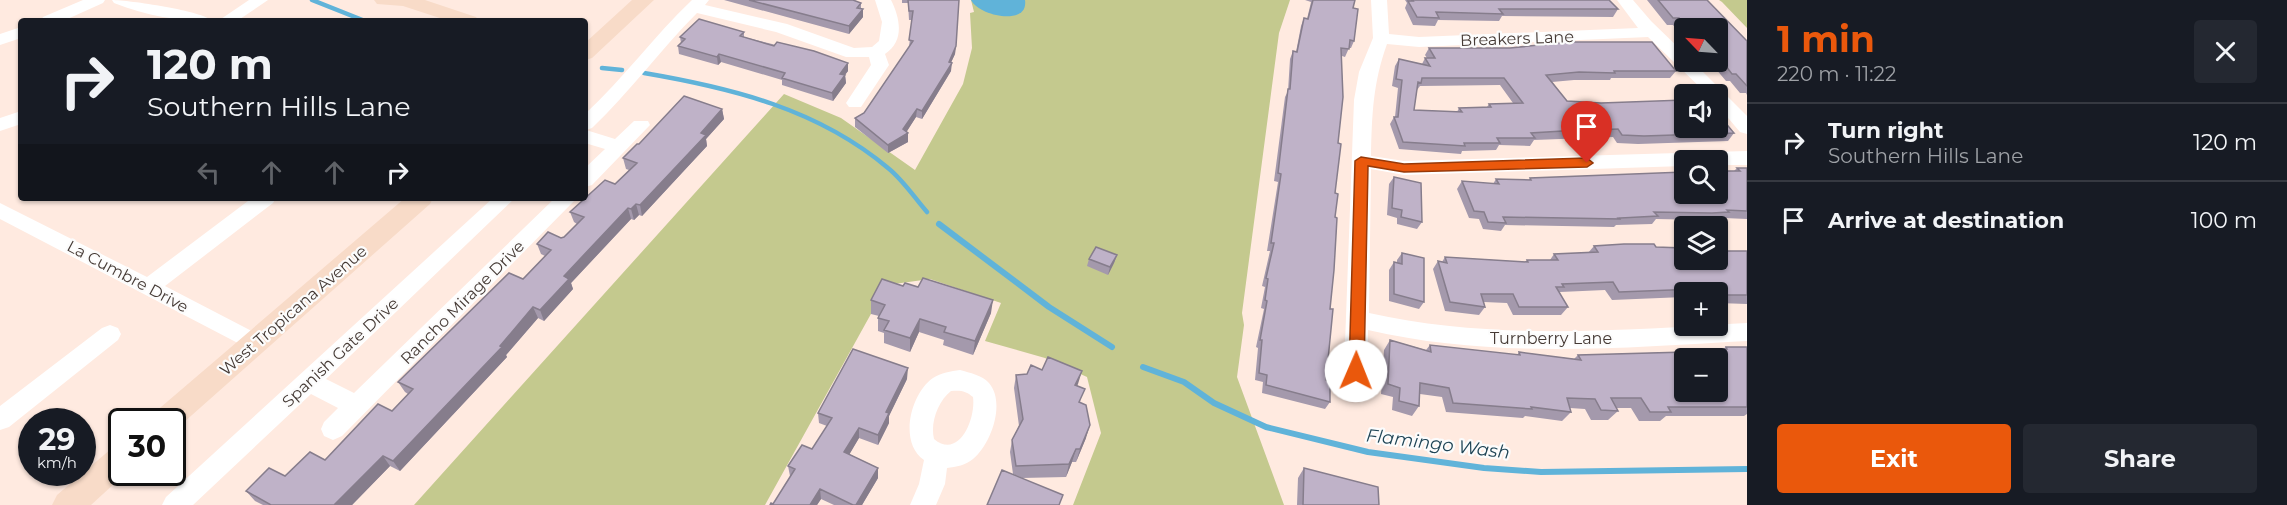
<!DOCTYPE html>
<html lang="en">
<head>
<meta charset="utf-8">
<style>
  body { margin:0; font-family:Montserrat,sans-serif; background:#242831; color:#f1f3f6; height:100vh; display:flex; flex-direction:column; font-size:22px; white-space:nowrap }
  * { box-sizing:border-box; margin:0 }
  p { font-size:20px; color:#9ea1a6 }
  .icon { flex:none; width:33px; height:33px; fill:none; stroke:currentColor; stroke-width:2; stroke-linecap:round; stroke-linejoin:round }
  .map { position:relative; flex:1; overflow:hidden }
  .sheet { display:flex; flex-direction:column; background:#171b24; width:540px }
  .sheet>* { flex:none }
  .guide { position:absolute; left:18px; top:18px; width:570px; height:183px; border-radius:6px; box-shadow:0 2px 4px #0004; background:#171b24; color:#f1f3f6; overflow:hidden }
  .needle { width:39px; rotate:295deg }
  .controls { position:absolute; left:1674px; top:18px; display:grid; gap:12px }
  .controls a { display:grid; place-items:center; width:54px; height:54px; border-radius:6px; background:#171b24; box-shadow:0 2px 4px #0004; font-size:30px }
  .speed { position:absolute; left:18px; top:408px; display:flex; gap:12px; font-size:30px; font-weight:700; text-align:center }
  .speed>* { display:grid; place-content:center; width:78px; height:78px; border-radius:50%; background:#171b24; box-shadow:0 2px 4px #0004; line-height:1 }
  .speed small { font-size:15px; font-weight:400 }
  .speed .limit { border:3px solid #111; border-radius:9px; background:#fff; color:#111 }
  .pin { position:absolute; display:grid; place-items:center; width:51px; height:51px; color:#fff; margin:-62px -26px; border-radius:50% 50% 50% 0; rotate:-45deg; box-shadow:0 0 6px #0007 }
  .pin .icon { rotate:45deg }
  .me { position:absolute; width:66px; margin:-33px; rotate:1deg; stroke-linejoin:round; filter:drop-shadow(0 0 4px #0008) }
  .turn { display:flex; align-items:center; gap:21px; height:126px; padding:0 30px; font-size:27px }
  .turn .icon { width:78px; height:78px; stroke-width:2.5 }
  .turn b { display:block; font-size:42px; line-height:51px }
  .lanes { display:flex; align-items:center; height:57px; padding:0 30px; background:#0003; justify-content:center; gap:30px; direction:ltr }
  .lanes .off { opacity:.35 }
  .round { display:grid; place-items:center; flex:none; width:63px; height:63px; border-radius:6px; background:#242831 }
  .summary { display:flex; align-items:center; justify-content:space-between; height:102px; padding:0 30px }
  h1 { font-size:36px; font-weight:700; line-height:45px; color:#ea580c }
  .action { display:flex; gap:12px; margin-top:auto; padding:12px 30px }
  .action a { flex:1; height:69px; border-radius:6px; background:#ea580c; color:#fff; font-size:24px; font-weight:700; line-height:69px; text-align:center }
  .action a+a { background:#242831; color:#f1f3f6 }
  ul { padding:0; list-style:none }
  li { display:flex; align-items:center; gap:18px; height:78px; padding:0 30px; border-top:2px solid #363941 }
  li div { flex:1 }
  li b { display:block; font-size:22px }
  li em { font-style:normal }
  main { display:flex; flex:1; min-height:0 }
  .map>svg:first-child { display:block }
  .green { fill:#c4c98e }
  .water { fill:#60b3d9 }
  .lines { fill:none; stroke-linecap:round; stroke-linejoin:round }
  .stream-far1 { stroke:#60b3d9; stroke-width:4.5 }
  .stream { stroke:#60b3d9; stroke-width:6 }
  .minor { fill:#fff; fill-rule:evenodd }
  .major { fill:#f8dbc8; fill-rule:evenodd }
  .wall { fill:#a499ac; fill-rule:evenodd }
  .shaded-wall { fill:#867d8c }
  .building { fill:#bfb2c8; stroke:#867d8c; stroke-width:1.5; fill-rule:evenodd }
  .route { fill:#ea580c; stroke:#983908; stroke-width:1.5 }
  .labels { text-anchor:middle; stroke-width:4.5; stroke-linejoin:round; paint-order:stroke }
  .street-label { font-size:16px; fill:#453a35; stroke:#fcfcfc }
  .water-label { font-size:18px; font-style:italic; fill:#204556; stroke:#fcfcfc }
</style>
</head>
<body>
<main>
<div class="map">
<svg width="1747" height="505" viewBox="0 0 1747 505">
  <rect width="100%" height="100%" fill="#ffeae0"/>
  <!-- green -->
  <path class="green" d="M971 0H1290L1279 33 1242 313 1244 325 1237 377 1284 505H1073L1101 433 1087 377 1045 358 985 341 1001 303 930 279 887 285 765 505H414L784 94 841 118 915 170 963 84 972 48 970 13 974 12Z
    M1719 0H1747V28L1722 2Z"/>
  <!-- water -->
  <path class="water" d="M971 0H1025C1029 26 980 17 971 0Z"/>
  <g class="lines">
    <!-- stream-far1 -->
    <path class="stream-far1" d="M312 0 365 21
      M602 68 622 70
      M644 73C732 88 818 109 888 168 903 180 914 197 927 212"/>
    <!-- stream -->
    <path class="stream" d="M939 224 1049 307 1112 347
      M1143 367 1184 382 1214 403 1266 427 1368 452 1484 468 1541 472 1747 469"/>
    <!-- minor -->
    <path class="minor" d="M83 0H105L103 3 63 21H41L43 17Z
      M112 0C128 0 204 11 212 21 178 21 147 16 114 3Z
      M249 0H268L237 21H218Z
      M692 0H709L705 5 787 24 854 48 872 47 879 41 882 22 875 0H891C900 18 905 41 885 54L889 65 861 107H849L846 103 871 65 869 57H846L776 32 697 13C660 50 630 92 592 128L586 130 615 139 634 121H648L650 125 592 185 585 187V168L605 149 585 143V114C623 79 654 36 692 0Z
      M1371 0H1387L1389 34 1419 37 1638 28 1617 0H1633L1651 21 1684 53V62H1693L1747 116V134L1740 132 1718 106V94H1707L1648 37 1419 47 1387 44C1373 83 1372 114 1371 156L1404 161 1747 151V165H1718V160H1684V166L1404 175 1371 169 1369 313C1494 341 1622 330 1747 323V341C1620 348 1493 359 1368 330V371L1364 378 1356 381 1348 378 1344 371 1354 100 1359 72 1373 38Z
      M21 27V38L0 45V34Z
      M21 111V124L0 131V118Z
      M252 198H276L273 203 165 286 263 337 266 343 263 349 255 352 0 219V203L147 277Z
      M493 198H515L326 379 354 393 555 198H577L342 436 333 440 324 436 321 429 324 422 338 408 311 394 193 505H162L166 497Z
      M110 325 118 328 121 334 118 340 9 427 0 430V406L102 328Z
      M960 370C970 373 982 375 989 383 1006 403 991 444 973 459 966 465 956 467 947 468L945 484 936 505H910L919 484 924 460C898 442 911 393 933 378 941 373 951 371 960 370ZM951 391C961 390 966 391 973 397 976 419 959 460 934 439 930 423 938 401 951 391Z"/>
    <!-- major -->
    <path class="major" d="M374 0H425L476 17 479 21H449L403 6 377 4Z
      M632 0H654L592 58 585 60V43Z
      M405 198H433L430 204 174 431 172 432V422H150L154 413Z
      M122 445V472H127L91 505H52L57 495 111 449Z"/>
  </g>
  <!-- wall -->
  <path class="wall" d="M724 0H853L861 3V9L863 17 849 34Z
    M902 0H959L955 54 951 62V71L922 119 916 117 906 132 908 133V142L888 153 855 127V118L864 113 909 47 912 20H909L908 3H902Z
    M1305 0H1355L1353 8 1354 41 1351 48H1349L1345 57 1342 56 1338 143 1335 193V217L1326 380 1330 402 1325 409 1262 393 1263 382 1255 380 1258 348 1256 347 1264 309 1261 308 1265 287 1262 286 1270 251H1267L1278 182 1274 181 1285 97 1288 91 1290 59 1293 51 1296 52 1301 26 1304 18 1307 19 1311 2Z
    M1405 0H1609L1618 9 1613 17 1502 16 1499 21 1438 20 1435 26 1413 25 1405 8 1407 3Z
    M1647 0H1707L1747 41V95L1746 93H1740L1730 81H1726L1710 62H1709H1718V28H1684V38L1673 25H1667Z
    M744 32V37L848 63V71L845 75 846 83 833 101 782 85V80L721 62 718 65 679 54 678 46 681 43 680 37Z
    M1429 48 1676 71 1670 78H1611L1610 80H1574L1552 82 1567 101 1734 133 1728 141 1638 144 1617 143 1613 137 1534 140 1530 146 1499 145 1496 150 1462 151 1461 154 1399 149 1390 124 1394 117H1395L1398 88 1392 86 1395 66 1399 59 1422 64 1425 58H1427L1425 55ZM1500 85 1513 103 1489 104 1487 107 1459 108 1457 112 1414 110 1417 90 1420 86Z
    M722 109 724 119 706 139 707 146 692 162 642 216 639 215 634 220 631 219 571 283 573 289 544 321 538 318 506 355 507 357 400 471 390 466 352 505H263L255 501 246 491 325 460 392 411 408 394 405 392 398 382 523 279 545 256 541 254 537 244 564 237 577 224 574 222 570 212 615 184 629 170 626 169 623 158 639 144Z
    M1737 168H1747V219L1724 218 1722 220H1705L1656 219 1652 224 1616 225 1614 227 1505 225 1501 231 1483 229 1479 219 1469 218 1457 189 1462 181 1493 184 1496 179 1529 180 1530 178 1734 171Z
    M1394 177 1422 222 1417 229 1397 224V218L1387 215 1389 184Z
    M1594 246 1656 247 1684 260 1747 251V304L1718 303V292H1684V297L1612 300 1605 290 1560 292H1559L1568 307 1561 315H1513L1507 303 1484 302 1485 307 1479 315 1445 311 1433 269 1438 261 1442 262 1445 257 1525 262 1527 260H1550L1554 254 1588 253Z
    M1402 253 1424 302 1419 309 1389 301V270L1394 262 1397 263V260Z
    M1117 255 1114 263 1108 275 1087 266 1089 259Z
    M871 300 991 313 973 355 943 345 944 340 919 332 910 352 884 343V333L878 331V318L879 316 871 314Z
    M1390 340 1426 350 1430 345 1517 355 1519 352 1574 359 1578 355 1681 352 1684 349H1723L1726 347H1747V414L1744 416H1666L1660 421H1639L1631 408H1616L1618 411 1608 420H1591L1585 409 1570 408 1571 412 1562 421 1525 416 1523 418 1446 412 1442 397 1420 394 1419 406 1412 416 1392 410 1393 397 1381 394 1384 350Z
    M1016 375 1078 386 1086 438 1076 462H1072L1066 477 1022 478 1013 474 1010 452 1012 440 1019 426 1014 388Z
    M907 379 889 416V423L878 445 859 438 849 454 878 468V478L862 505H834L821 499 817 505H770L773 504 791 476H790L788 466 812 449 827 426 819 423 818 413Z
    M1304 468 1379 505H1297L1298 478Z"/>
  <!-- shaded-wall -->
  <path class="shaded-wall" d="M863 9V17L849 34V26Z
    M956 46 955 54 950 65 952 63 951 71 922 119V111Z
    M719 54 721 62 718 65 717 57Z
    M848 63V71L840 81V74Z
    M845 75 846 83 833 101 832 93Z
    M722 109 724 119 706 139 707 146 642 216 640 205Z
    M917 109 916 117 904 136 908 133V142L888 153V145L903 129Z
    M636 204 639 215 634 220 631 209Z
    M628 208 631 219 571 283 573 289 544 321 540 310 564 276Z
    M1117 255 1114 263 1108 275 1110 267Z
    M993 300 991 313 973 355 975 341Z
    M533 307 538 318 506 355 507 357 400 471 393 461 500 346Z
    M920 319 919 332 910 352V338Z
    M908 368 907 379 889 416V423L878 445V435L886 412Z
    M1082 371 1078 384 1072 398 1075 385Z
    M1090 425 1086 438 1076 462 1080 449Z
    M859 428V438L845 462 844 452Z
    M1076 449 1072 462 1066 477 1069 464Z
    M383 456 390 466 352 505H334Z
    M878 468V478L862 505H856Z
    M820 489 821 499 817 505H810Z"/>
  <!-- building -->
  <path class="building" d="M749 0H853L861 3 857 8 863 9 849 26Z
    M908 0H959L956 46 949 62 952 63 922 111 917 109 903 129 908 133 888 145 855 118 864 113 913 41 909 40 913 11H909Z
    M1313 0H1355L1353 8 1358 9 1354 41 1350 40 1349 49 1341 48 1343 97 1338 143 1341 144 1335 193 1338 194 1335 217 1337 218 1334 270 1330 309H1333L1326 380 1330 382V402L1266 385 1267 375 1259 373 1262 340H1260L1267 301 1265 300 1268 279 1266 278 1274 243H1271L1281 174 1278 173 1288 89H1290L1293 51 1297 52 1304 18 1308 19Z
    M1412 0H1609L1618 9H1499L1503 14 1436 12 1439 18 1417 17 1408 1H1413Z
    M1658 0H1707L1747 41V86L1736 74H1732L1718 56V28H1688L1679 18H1673Z
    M699 19 744 32 740 36 774 46 777 42 814 51 848 63 840 74 845 75 832 93 782 78 785 73 719 54 717 57 678 46 685 39 680 37Z
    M1569 42H1652L1676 71H1614L1615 73 1579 72 1546 75 1567 101 1601 103 1684 100V128H1718V114L1734 133 1644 136 1622 135 1618 129 1563 131 1531 133 1535 138H1497L1500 143H1464L1465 146 1403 142 1394 117H1398L1402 80 1396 79 1399 59 1430 66 1425 58H1435L1429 48H1510ZM1422 78H1504L1523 103 1489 104 1491 107 1459 108 1462 112 1414 110 1418 82 1421 83Z
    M684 96 722 109 701 133 706 135 640 205 636 204 631 209 628 208 564 276 569 279 540 310 533 307 500 346 502 347 393 461 383 456 334 505H271L246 491 269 468 285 476 310 452 325 460 378 404 392 411 413 389 398 382 509 273 523 279 551 250 537 244 548 232 561 238 564 237 584 217 570 212 605 180 615 184 637 163 623 158 637 144H639Z
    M1737 168H1747V211L1727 210 1729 212 1712 213 1654 212 1658 216 1619 218 1621 219 1503 217 1506 223 1488 222 1484 212 1474 211 1462 181 1499 184 1496 179 1531 180 1530 178 1684 172V194H1718V171H1740Z
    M1394 177 1421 183 1422 222 1401 217 1402 210 1392 208Z
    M1624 244H1654L1656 247 1684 248V260H1718V251H1747V295H1718V292H1699L1697 289 1619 292 1613 282 1562 284 1564 287H1556L1568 307H1519L1513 294H1481L1485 307 1450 302 1438 261 1447 263 1445 257 1528 262 1527 260H1558L1554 254 1598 252 1594 246Z
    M1096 247 1117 255 1110 267 1089 259Z
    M1402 253 1424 258V302L1394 294V262L1402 264Z
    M923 278 993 300 975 341 944 332 946 327 920 319 910 338 884 330 889 321 878 318 885 305 871 300 882 279 903 286 905 283 918 287Z
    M1390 340 1431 352 1430 345 1520 355 1519 352 1581 360 1578 355 1686 352 1684 349H1727L1726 347H1747V407H1668L1671 412H1650L1641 398H1611L1618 411 1601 410 1595 399 1567 398 1571 412 1531 407 1532 409 1453 403 1449 388 1420 383 1419 406 1399 401 1400 388 1388 384ZM1684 358H1718V392H1684Z
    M853 349 908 368 886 412 889 413 878 435 859 428 844 452 878 468 856 505H853L820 489 810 505H770L771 503 773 504 795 469 788 466 802 445 812 449 832 418 818 413Z
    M1048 357 1082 371 1075 385 1085 389 1079 402 1086 405 1090 425 1080 449H1076L1069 464 1016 466 1012 440 1023 419 1016 375 1027 374 1031 365 1042 370Z
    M1304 468 1378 487 1379 505H1303Z
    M1002 470 1063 495 1059 505H987Z"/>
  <!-- route -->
  <path class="route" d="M1361 157 1404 164 1587 158 1593 163 1587 167 1404 172 1368 166 1364 371 1362 375 1356 377 1351 375 1349 371 1355 161Z"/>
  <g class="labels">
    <!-- street labels -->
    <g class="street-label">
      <text transform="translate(1517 38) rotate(-2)" y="6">Breakers Lane</text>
      <text transform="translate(128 276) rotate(28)" y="6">La Cumbre Drive</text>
      <text transform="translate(462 302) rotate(-45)" y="6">Rancho Mirage Drive</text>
      <text transform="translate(293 310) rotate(-41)" y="6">West Tropicana Avenue</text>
      <text x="1551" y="344">Turnberry Lane</text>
      <text transform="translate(340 352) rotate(-43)" y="6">Spanish Gate Drive</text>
    </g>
    <!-- water labels -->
    <g class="water-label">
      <text transform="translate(1438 444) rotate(7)" y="6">Flamingo Wash</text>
    </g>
  </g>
</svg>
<div class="controls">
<a><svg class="needle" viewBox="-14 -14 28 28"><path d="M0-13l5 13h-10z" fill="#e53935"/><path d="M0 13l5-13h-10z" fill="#9ea1a6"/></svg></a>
<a><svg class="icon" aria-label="sound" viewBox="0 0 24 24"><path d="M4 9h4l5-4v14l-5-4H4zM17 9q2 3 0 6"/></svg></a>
<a><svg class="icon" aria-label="search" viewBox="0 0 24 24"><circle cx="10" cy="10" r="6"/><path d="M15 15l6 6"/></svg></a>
<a><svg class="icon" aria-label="layers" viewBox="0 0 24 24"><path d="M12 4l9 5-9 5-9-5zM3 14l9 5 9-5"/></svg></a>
<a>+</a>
<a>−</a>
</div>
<div class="speed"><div>29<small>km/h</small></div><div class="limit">30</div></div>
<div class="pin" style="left:1587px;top:163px;background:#d93025"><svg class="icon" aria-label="arrive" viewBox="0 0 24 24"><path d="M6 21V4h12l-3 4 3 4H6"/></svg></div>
<svg class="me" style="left:1356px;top:371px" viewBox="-20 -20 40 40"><circle r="19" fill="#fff"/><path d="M0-13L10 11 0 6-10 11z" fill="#ea580c"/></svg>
<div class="guide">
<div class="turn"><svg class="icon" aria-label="right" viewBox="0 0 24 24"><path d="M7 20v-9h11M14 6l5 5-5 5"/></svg><div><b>120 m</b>Southern Hills Lane</div></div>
<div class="lanes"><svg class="icon off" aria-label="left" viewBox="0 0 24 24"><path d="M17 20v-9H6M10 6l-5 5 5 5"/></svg><svg class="icon off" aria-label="ahead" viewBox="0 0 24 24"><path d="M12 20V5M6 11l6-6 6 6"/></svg><svg class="icon off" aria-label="ahead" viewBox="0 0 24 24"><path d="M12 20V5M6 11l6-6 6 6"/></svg><svg class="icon" aria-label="right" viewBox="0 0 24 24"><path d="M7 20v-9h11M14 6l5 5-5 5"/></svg></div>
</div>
</div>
<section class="sheet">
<div class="summary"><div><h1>1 min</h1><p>220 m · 11:22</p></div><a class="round"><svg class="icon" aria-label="close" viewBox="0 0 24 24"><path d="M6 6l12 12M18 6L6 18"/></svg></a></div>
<ul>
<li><svg class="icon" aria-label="right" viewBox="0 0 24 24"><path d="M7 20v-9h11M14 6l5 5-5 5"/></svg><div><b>Turn right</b><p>Southern Hills Lane</p></div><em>120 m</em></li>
<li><svg class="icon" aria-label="arrive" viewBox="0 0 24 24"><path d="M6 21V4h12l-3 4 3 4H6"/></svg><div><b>Arrive at destination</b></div><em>100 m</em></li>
</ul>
<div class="action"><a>Exit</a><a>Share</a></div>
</section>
</main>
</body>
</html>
